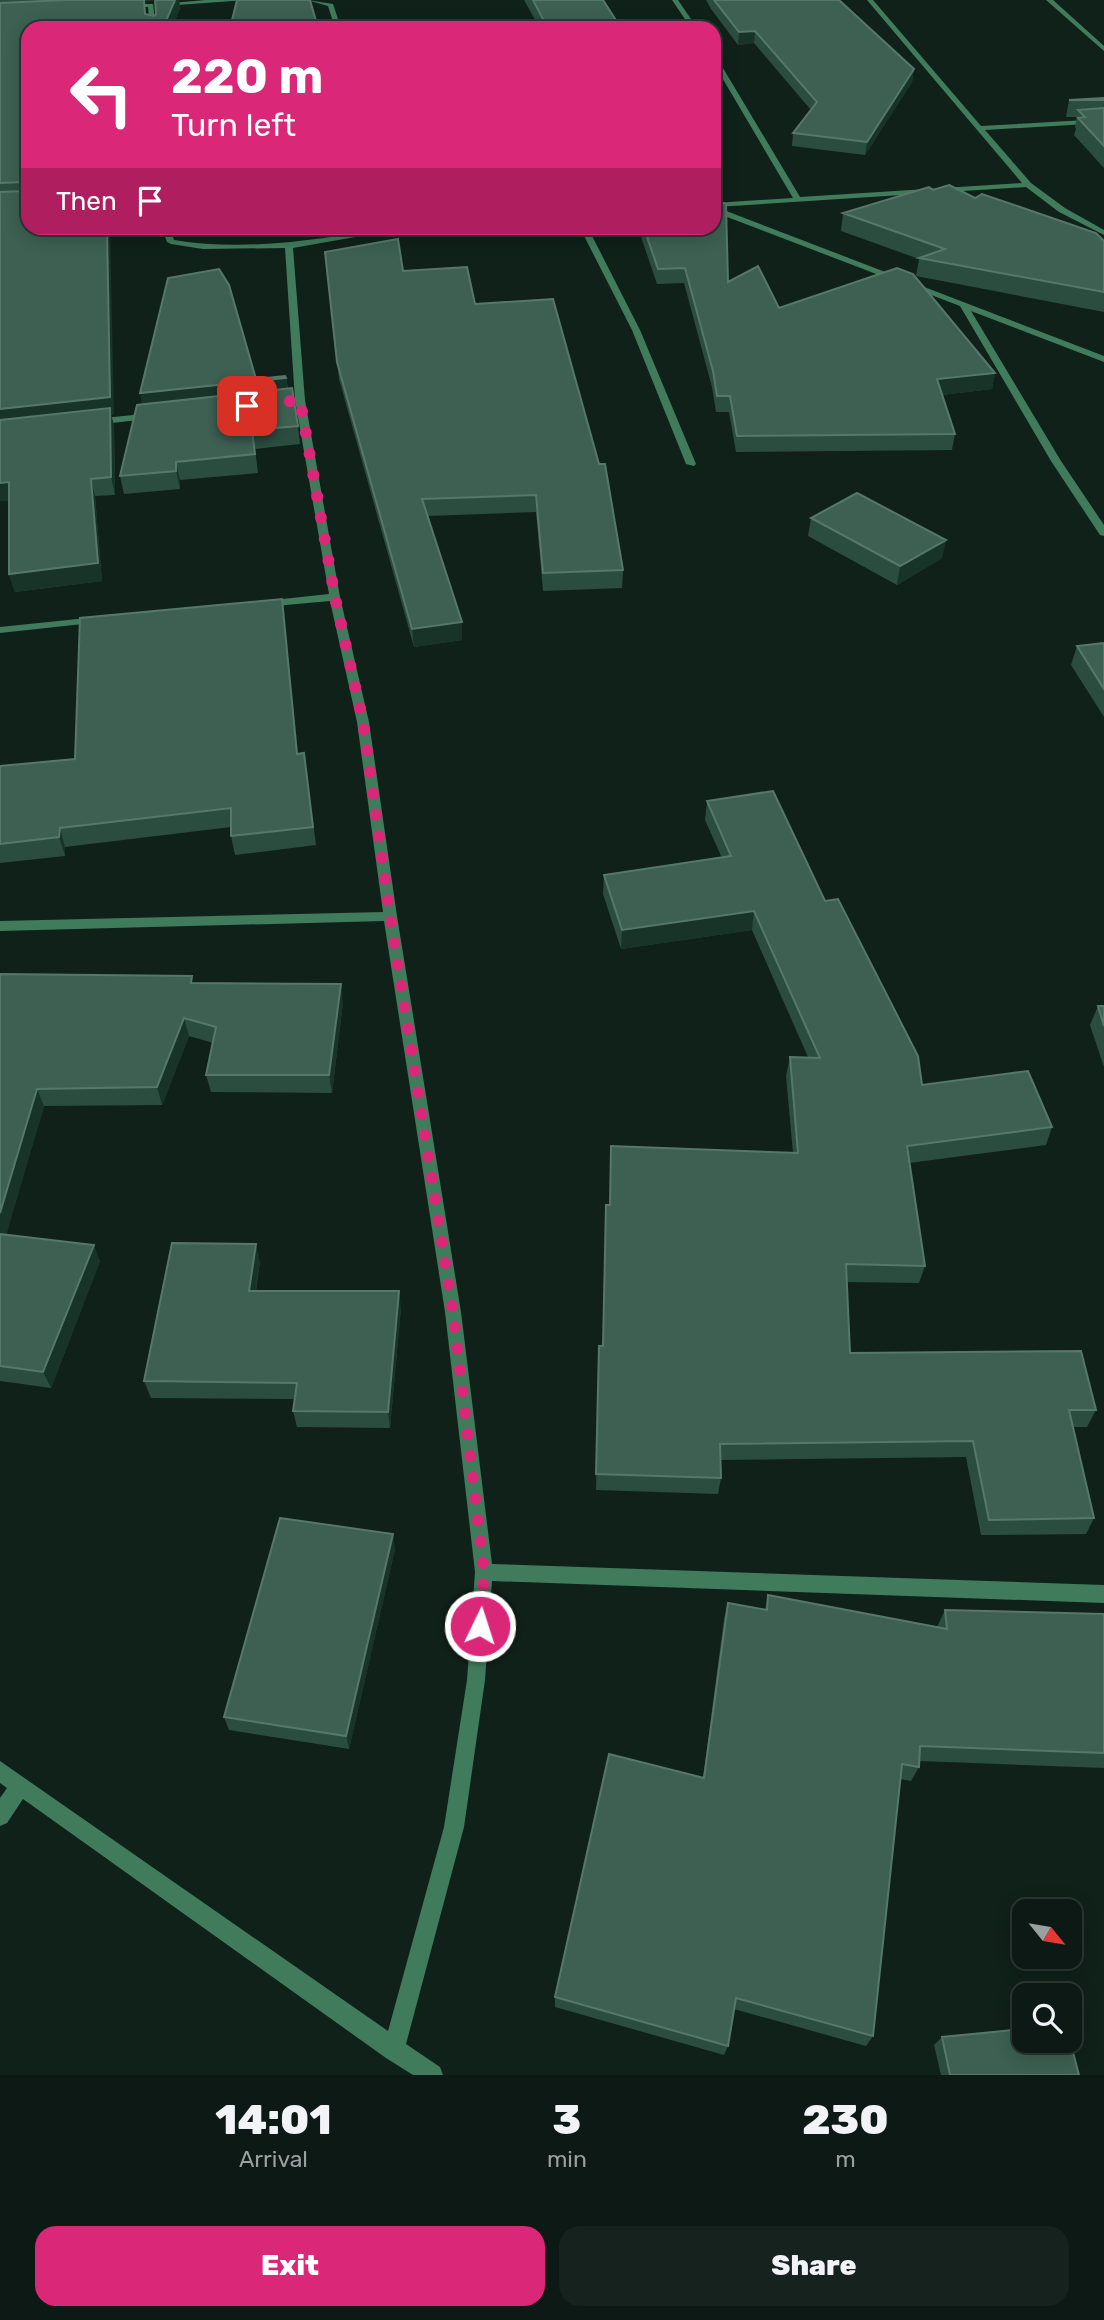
<!DOCTYPE html>
<html lang="en">
<head>
<meta charset="utf-8">
<style>
  body { margin:0; font-family:Rubik,sans-serif; background:#15221d; color:#f1f3f6; height:100vh; display:flex; flex-direction:column; font-size:26px; white-space:nowrap }
  * { box-sizing:border-box; margin:0 }
  p { font-size:23px; color:#9aa0a0 }
  .icon { flex:none; width:38px; height:38px; fill:none; stroke:currentColor; stroke-width:2; stroke-linecap:round; stroke-linejoin:round }
  .map { position:relative; height:2075px; overflow:hidden }
  .side { display:flex; flex-direction:column; background:#0c1914; flex:1 }
  .side>* { flex:none }
  .banner { position:absolute; left:21px; top:21px; width:700px; height:214px; border-radius:21px; box-shadow:0 4px 18px #0003,0 0 0 2px #2c3834; background:#db2777; color:#fff; overflow:hidden }
  .needle { width:46px; rotate:120deg }
  .fabs { position:absolute; left:1012px; top:1899px; display:grid; gap:14px }
  .fabs a { display:grid; place-items:center; width:70px; height:70px; border-radius:14px; background:#0c1914; box-shadow:0 4px 18px #0003,0 0 0 2px #2c3834; font-size:35px }
  .pin { position:absolute; display:grid; place-items:center; width:60px; height:60px; color:#fff; margin:-30px; border-radius:14px; box-shadow:0 4px 10px #0006 }
  .me { position:absolute; width:77px; margin:-38px; rotate:4deg; stroke-linejoin:round; filter:drop-shadow(0 0 5px #0008) }
  .turn { display:flex; align-items:center; gap:24px; height:147px; padding:0 35px; font-size:32px }
  .turn .icon { width:91px; height:91px; stroke-width:2.5 }
  .turn b { display:block; font-size:49px; line-height:60px }
  .then { display:flex; align-items:center; height:66px; padding:0 35px; background:#0003; gap:14px; font-size:26px }
  .eta { display:flex; justify-content:space-evenly; align-items:center; height:119px; text-align:center }
  .eta b { font-size:42px; font-weight:800; line-height:49px }
  .primary-button { display:flex; gap:14px; margin-top:auto; padding:14px 35px }
  .primary-button a { flex:1; height:80px; border-radius:21px; background:#db2777; color:#fff; font-size:28px; font-weight:800; line-height:80px; text-align:center }
  .primary-button a+a { background:#15221d; color:#f1f3f6 }
  .map>svg:first-child { display:block }
  .lines { fill:none; stroke-linecap:round; stroke-linejoin:round }
  .minor { fill:#407b5c; fill-rule:evenodd }
  .wall { fill:#2b4d40; fill-rule:evenodd }
  .shaded-wall { fill:#183429 }
  .building { fill:#3d6052; stroke:#55786a; stroke-width:2 }
  .route { stroke:#db2777; stroke-width:12; stroke-dasharray:0 21.6 }
</style>
</head>
<body>
<div class="map">
<svg width="1104" height="2075" viewBox="0 0 1104 2075">
  <rect width="100%" height="100%" fill="#10211a"/>
  <g class="lines">
    <!-- minor -->
    <path class="minor" d="M206 0H247L163 6 160 4Z
      M307 0 333 4 341 28H335L328 6Z
      M672 0H678L697 28H691Z
      M867 0H873L981 126 1104 119V123L985 130 1031 183 1065 208 1104 230V235L1059 212 1026 187 716 207 1104 356V362L971 311 1061 461 1104 525V536L1100 535 1051 461 960 306 714 212V203L793 198 714 64V56L717 58 800 197 1022 183Z
      M1046 0H1053L1104 46V51Z
      M127 4H153L156 28H150L148 7H125Z
      M162 228H170L174 240C248 252 318 239 390 228H406L293 248 305 400 340 597 369 722 397 916 461 1312 492 1564 1104 1585V1603L492 1581 485 1680 464 1827 406 2044 440 2067 443 2075H413L386 2058 23 1799 7 1823 0 1826V1798L7 1788 0 1783V1761L388 2031 444 1827 467 1680 475 1572 445 1312 384 921 0 931V921L383 912 357 722 330 601 264 607 259 604 264 601 329 594 295 400 285 248 203 249 171 244 167 242Z
      M580 228H588L640 330 696 464 694 466 686 464 632 330Z
      M152 413 155 414V418L95 425 90 422 95 419Z
      M97 617 101 618V622L0 633V627Z"/>
  </g>
  <!-- wall -->
  <path class="wall" d="M0 0H179L180 8 172 28H28L114 414 111 415 114 425 115 495 95 496 102 581 15 592 9 574V500L0 501ZM155 0 156 14 154 16 146 14 144 1Z
    M524 0H603L539 27Z
    M706 0H839L914 69 912 82 865 155 792 146 793 133 811 110 754 43 738 45 711 9Z
    M1104 98V168L1074 135 1076 129 1075 127 1077 117H1066L1069 100Z
    M719 185 718 200 728 282 779 308 995 373 992 389 942 395 955 434 952 450 736 452 729 412H716L712 387 684 283 657 284 638 228H714Z
    M933 190 975 198 1104 241V312L916 276 919 259 841 231 843 213Z
    M325 252 403 271 475 304 623 570 622 588 543 591 536 512 428 516 462 622V640L414 647 339 379Z
    M286 378 288 388 298 426 300 444 255 449 258 473 180 480V489L124 494 120 476 256 379Z
    M811 518 942 558 897 585 808 536Z
    M282 599 298 754 304 753 316 845 235 855 231 836V827L65 847V856L0 863V766L75 759Z
    M1104 643V717L1071 665 1077 646Z
    M707 801 825 901 922 1085 1052 1127 1046 1145 909 1163 925 1266 919 1283 847 1282 850 1353 1096 1410 1087 1427H1073L1094 1518 1086 1534 981 1535 966 1457 720 1460 721 1478 718 1494 596 1490 599 1346H603L609 1205 793 1153 786 1076 790 1057H808L752 930 621 949 603 894 604 875 722 858 705 820Z
    M0 974 194 983 343 1002 332 1093 211 1092 206 1075 213 1043 189 1036 162 1105 44 1106 6 1234 100 1261 51 1388 0 1381Z
    M1098 1006H1104V1067L1090 1025Z
    M260 1261 256 1291 401 1308 390 1428 297 1427 293 1411 295 1399 151 1398 144 1381Z
    M395 1549 349 1749 229 1730 224 1717Z
    M768 1595 937 1627 945 1610 1104 1614V1768L919 1761V1767L911 1781 900 1779 873 2036 866 2046 734 2009 728 2046 724 2055 555 2007V1997L703 1778 724 1619 728 1603 765 1610Z
    M942 2037 1079 2075H941L934 2045Z"/>
  <!-- shaded-wall -->
  <path class="shaded-wall" d="M175 0H179L180 8 172 28H163Z
    M755 31 754 43 738 45 739 32Z
    M914 69 912 82 865 155 867 142Z
    M719 185 718 200 714 201V186Z
    M107 228H110L114 414 111 415 114 425 115 495 111 477 0 426V409Z
    M995 373 992 389 934 396 937 379Z
    M286 378 289 396 143 411 140 393Z
    M176 462 180 480V489L176 471Z
    M91 479 95 496 102 581 15 592 9 574Z
    M9 482 14 500 0 501V483Z
    M946 540 942 558 897 585 900 566Z
    M282 599 284 617 300 772 297 754Z
    M462 622V640L414 647 412 629Z
    M60 828 65 847V856L59 837Z
    M754 911 752 930 621 949 622 930Z
    M341 984 343 1002 332 1093 329 1075Z
    M184 1018 189 1036 162 1105 157 1087Z
    M37 1089 44 1106 2 1250 0 1246V1213Z
    M256 1244 260 1261 253 1308 249 1291Z
    M94 1245 100 1261 51 1388 43 1372Z
    M399 1291 401 1308 390 1428 388 1412Z
    M393 1534 395 1549 349 1749 346 1736Z"/>
  <!-- building -->
  <path class="building" d="M65 0H144L145 14 154 16 156 14 155 0H175L163 28H28V228H107L110 397 0 409V192L24 191 27 188 24 182 0 183V3Z
    M237 0H310L318 28H230Z
    M533 0H603L621 28H538L544 21Z
    M714 0H839L914 69 867 142 793 133 817 102 755 31 739 32Z
    M1104 98V100H1069Z
    M1104 108V146L1078 118 1085 117 1078 110Z
    M714 176 719 185 714 186Z
    M949 185 975 198 982 194 1096 233 1104 241V292L919 258 945 249 843 213 929 187 933 190Z
    M714 199 726 204 728 282 758 266 779 308 897 268 913 274 995 373 937 379 955 434 737 436 730 396H717L713 371 685 268 658 269 644 228H714Z
    M398 239 403 271 467 267 475 304 553 299 599 464H605L623 570 543 573 536 495 422 499 462 622 412 629 337 362 325 252Z
    M219 269 229 285 256 379 285 376 286 378 140 393 168 278Z
    M292 388 298 426 252 430 255 454 176 462V471L120 476 137 405Z
    M110 408 111 477 91 479 98 563 9 574V482L0 483V420Z
    M857 493 946 540 900 566 811 518Z
    M282 599 297 754 304 753 313 827 231 836V808L60 828 59 837 0 844V766L75 759 80 618Z
    M1104 643V689L1077 646Z
    M773 791 825 901 838 899 918 1056 922 1085 1028 1071 1052 1127 907 1146 925 1266 846 1264 850 1353 1081 1351 1096 1410H1069L1094 1518 989 1520 973 1441 720 1444 721 1478 596 1474 599 1346H603L606 1205H610L611 1146 798 1153 790 1057 820 1058 754 911 622 930 604 875 731 856 707 801Z
    M0 974 192 976 191 983 341 984 329 1075H206L216 1027 184 1018 157 1087 37 1089 0 1213Z
    M1098 1006H1104V1026Z
    M0 1234 94 1245 43 1372 0 1366Z
    M172 1243 256 1244 249 1291H399L388 1412 293 1411 297 1383 144 1381Z
    M280 1518 393 1534 346 1736 224 1717Z
    M768 1595 947 1629 945 1610 1104 1614V1753L920 1746 919 1767 902 1764 873 2036 736 1998 728 2046 555 1997 609 1754 704 1778 728 1603 767 1610Z
    M1024 2029V2040H1069V2037L1079 2075H950L942 2037Z"/>
  <g class="lines">
    <!-- route -->
    <path class="route" d="M247 406 300 400 335 597 363 722 390 916 453 1312 484 1572 480 1626"/>
  </g>
</svg>
<div class="fabs">
<a><svg class="needle" viewBox="-14 -14 28 28"><path d="M0-13l5 13h-10z" fill="#e53935"/><path d="M0 13l5-13h-10z" fill="#9aa0a0"/></svg></a>
<a><svg class="icon" aria-label="search" viewBox="0 0 24 24"><circle cx="10" cy="10" r="6"/><path d="M15 15l6 6"/></svg></a>
</div>
<div class="pin" style="left:247px;top:406px;background:#d93025"><svg class="icon" aria-label="arrive" viewBox="0 0 24 24"><path d="M6 21V4h12l-3 4 3 4H6"/></svg></div>
<svg class="me" style="left:480px;top:1626px" viewBox="-20 -20 40 40"><circle r="17" fill="#db2777" stroke="#fff" stroke-width="3"/><path d="M0-11L8 9 0 5-8 9z" fill="#fff"/></svg>
<div class="banner">
<div class="turn"><svg class="icon" aria-label="left" viewBox="0 0 24 24"><path d="M17 20v-9H6M10 6l-5 5 5 5"/></svg><div><b>220 m</b>Turn left</div></div>
<div class="then">Then<svg class="icon" aria-label="arrive" viewBox="0 0 24 24"><path d="M6 21V4h12l-3 4 3 4H6"/></svg></div>
</div>
</div>
<section class="side">
<div class="eta">
<div><b>14:01</b><p>Arrival</p></div>
<div><b>3</b><p>min</p></div>
<div><b>230</b><p>m</p></div>
</div>
<div class="primary-button"><a>Exit</a><a>Share</a></div>
</section>
</body>
</html>
